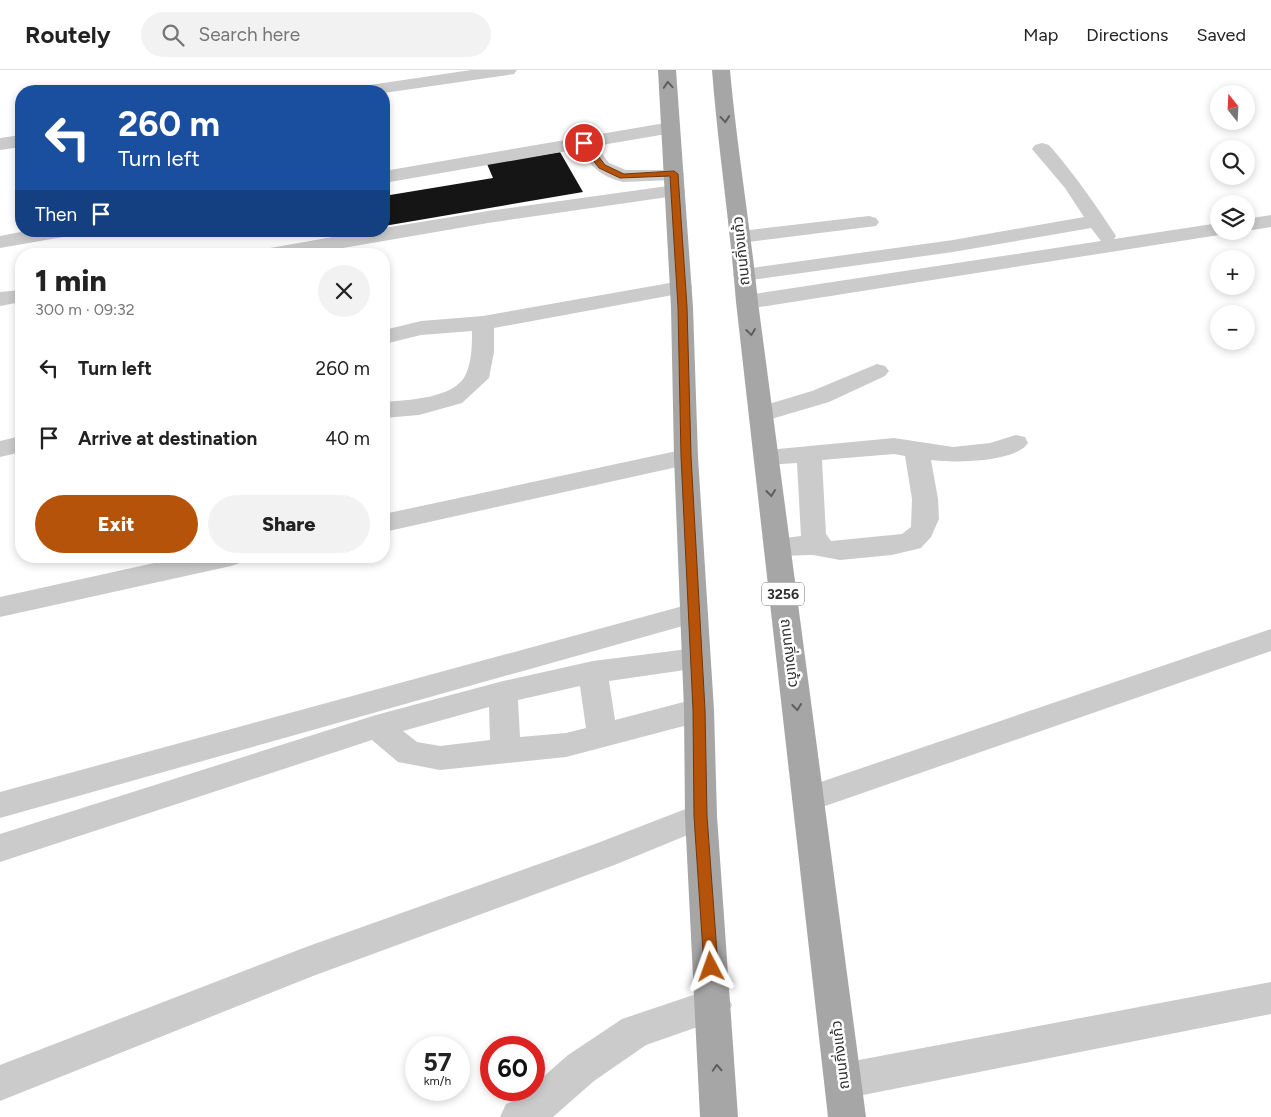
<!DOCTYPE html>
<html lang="en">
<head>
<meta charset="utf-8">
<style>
  body { margin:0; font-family:Figtree,"Noto Sans Thai",sans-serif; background:#f2f2f2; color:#222; height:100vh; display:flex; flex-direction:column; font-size:19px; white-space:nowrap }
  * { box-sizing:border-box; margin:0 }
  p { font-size:16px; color:#767676 }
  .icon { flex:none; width:28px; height:28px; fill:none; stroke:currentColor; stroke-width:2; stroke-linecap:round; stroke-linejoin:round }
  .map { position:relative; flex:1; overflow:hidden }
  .details { position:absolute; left:15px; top:178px; width:375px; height:315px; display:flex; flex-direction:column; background:#fff; border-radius:20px; box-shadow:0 2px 8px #0003 }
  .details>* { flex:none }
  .hud { position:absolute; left:15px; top:15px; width:375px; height:152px; border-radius:20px; box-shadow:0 2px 8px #0003; background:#1a4fa0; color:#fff; overflow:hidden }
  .needle { width:32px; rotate:342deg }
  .tools { position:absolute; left:1210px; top:15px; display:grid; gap:10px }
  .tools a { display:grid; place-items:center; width:45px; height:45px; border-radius:50%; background:#fff; box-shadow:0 2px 8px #0003; font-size:25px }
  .speed { position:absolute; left:405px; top:966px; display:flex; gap:10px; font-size:25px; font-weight:700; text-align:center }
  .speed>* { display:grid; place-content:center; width:65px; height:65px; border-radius:50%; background:#fff; box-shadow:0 2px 8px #0003; line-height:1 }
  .speed small { font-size:12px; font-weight:400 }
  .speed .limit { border:8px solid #d22; background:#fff; color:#111 }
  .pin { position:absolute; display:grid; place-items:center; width:42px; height:42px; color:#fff; margin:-21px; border:2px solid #fff; border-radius:50%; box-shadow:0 1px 5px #0007 }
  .me { position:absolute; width:55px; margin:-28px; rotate:356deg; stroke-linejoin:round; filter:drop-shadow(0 0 4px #0008) }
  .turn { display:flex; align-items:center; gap:18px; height:105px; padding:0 20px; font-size:22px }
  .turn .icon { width:65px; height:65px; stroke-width:2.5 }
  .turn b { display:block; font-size:35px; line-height:42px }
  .then { display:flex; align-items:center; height:48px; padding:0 20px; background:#0003; gap:10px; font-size:19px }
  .round { display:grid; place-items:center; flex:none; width:52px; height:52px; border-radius:26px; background:#f2f2f2 }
  .overview { display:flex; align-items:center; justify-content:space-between; height:85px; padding:0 20px }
  h1 { font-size:30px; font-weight:800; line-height:38px }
  .button { display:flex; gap:10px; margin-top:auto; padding:10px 20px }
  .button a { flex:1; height:58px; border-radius:30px; background:#b45309; color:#fff; font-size:20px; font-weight:800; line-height:58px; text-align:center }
  .button a+a { background:#f2f2f2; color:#222 }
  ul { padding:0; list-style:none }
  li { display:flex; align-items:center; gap:15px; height:70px; padding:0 20px }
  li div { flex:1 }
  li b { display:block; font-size:19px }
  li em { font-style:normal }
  header { display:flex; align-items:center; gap:30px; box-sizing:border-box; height:70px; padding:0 25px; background:#fff; border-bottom:1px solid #e0e0e0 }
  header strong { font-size:24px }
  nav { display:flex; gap:28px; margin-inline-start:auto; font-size:18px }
  .search { width:350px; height:45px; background:#f2f2f2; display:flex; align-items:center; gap:12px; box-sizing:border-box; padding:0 18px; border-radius:28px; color:#767676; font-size:19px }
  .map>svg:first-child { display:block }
  .building { fill:#151515 }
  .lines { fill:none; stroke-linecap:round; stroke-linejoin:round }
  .minor { fill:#cbcbcb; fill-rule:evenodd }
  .major { fill:#a6a6a6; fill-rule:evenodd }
  .oneway { stroke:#5e5e5e }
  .route { fill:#b45309; stroke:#753606 }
  .labels { text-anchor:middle; stroke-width:5; stroke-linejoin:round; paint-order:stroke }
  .shield { fill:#fff; stroke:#6d6d6d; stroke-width:1 }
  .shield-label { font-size:14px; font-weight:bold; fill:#2e2e2e }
  .street-label { font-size:15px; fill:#2e2e2e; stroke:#fff }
</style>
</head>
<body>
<header>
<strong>Routely</strong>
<div class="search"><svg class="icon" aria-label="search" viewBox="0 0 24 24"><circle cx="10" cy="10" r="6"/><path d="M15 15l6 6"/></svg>Search here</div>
<nav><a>Map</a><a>Directions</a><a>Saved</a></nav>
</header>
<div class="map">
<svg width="1271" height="1047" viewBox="0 0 1271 1047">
  <rect width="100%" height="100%" fill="#fff"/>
  <!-- building -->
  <path class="building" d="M560 82 583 122 384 156V126L493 108 487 94Z"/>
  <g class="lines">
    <!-- minor -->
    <path class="minor" d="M471 0H517L514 4 508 5 384 23V21H354L357 17 363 16Z
      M671 52 678 54 680 58 678 62 596 76 609 93 626 100H681L684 104 681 108 674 110 623 112C600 106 593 98 579 79L384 113V101Z
      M21 65V77L0 80V68Z
      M1042 73 1049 75C1075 105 1096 135 1116 166L1114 169 1219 153V161H1228L1219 165 747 239 739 237 736 232 739 227 747 225 1101 171 1091 158 953 182 744 211 736 210 733 205 736 200 744 199 953 170 1084 147 1065 118 1032 79 1035 75Z
      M675 115 682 117 685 121 682 125 488 153 308 184H260L263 180 270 178 367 161H384V158L488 141Z
      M1271 145V157L1246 161V149Z
      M869 146 876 148 879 152 876 156 741 173 734 171 731 167 734 163 741 161Z
      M26 161H73L70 165 63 167 0 178V166Z
      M681 211 689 212 692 217 689 222 494 258V282L489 308 462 333 419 345 384 348V332C407 330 455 329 466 304 472 290 472 275 472 261L421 265 384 274V260L421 251 483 246Z
      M21 220V232L0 236V222Z
      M877 294 885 296 889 301 885 306 829 332 761 352 752 349 749 344 752 339 812 321Z
      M1016 365 1025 367 1028 373C1015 393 953 393 931 390L938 429 939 449 931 467 921 478 892 485 840 490 813 485 777 486 768 484 764 477 768 470 801 466 797 393 766 395 757 393 754 387 757 381 894 368 953 377 990 373ZM894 384 905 386 912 429 911 457 902 464 831 471 826 464 822 390Z
      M21 366V382L0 387V371Z
      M686 379 695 381 698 387 695 393 384 462V444Z
      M186 486H244L240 493 231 496 0 547V527Z
      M694 533 704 536 708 543 704 550 0 748V722Z
      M1271 559V581L808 742 797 738 792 729 797 720Z
      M696 578 706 581 710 589 706 597 609 611 615 650 699 628 710 632 714 640 710 648 699 652 566 687 440 700 398 692 372 670 0 792V764L376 645 503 611 593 591ZM580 616 586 658 566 663 520 667 518 630ZM489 637 490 670 440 676 417 672 403 661Z
      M701 733 712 737 717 746 712 755 617 794 313 906 0 1031V995L306 877 595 774Z
      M1271 912V944L843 1029 830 1024 825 1011 830 998 843 993Z
      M714 918 726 923 732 935 726 947 646 975 594 1011 553 1047H500L506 1034 518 1029 528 1020H534V1015L568 985 622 949Z"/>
    <!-- major -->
    <path class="major" d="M658 0H676L693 237 698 387 714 640 717 746 738 1047H700L685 746 684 640 674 387 671 237Z
      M712 0H730C737 78 750 154 758 232L866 1047H828L736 232C730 154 718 78 712 0Z"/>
  </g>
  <!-- one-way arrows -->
  <defs><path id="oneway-chevron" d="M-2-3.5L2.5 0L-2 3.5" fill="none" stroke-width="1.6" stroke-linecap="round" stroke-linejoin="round" transform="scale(1.25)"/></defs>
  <g class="oneway">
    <use href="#oneway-chevron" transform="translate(668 15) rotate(-94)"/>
    <use href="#oneway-chevron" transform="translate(725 49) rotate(85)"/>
    <use href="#oneway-chevron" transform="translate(751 262) rotate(83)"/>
    <use href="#oneway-chevron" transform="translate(771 423) rotate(83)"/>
    <use href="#oneway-chevron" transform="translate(797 637) rotate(83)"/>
    <use href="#oneway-chevron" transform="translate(717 998) rotate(-93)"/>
  </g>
  <!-- route -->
  <path class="route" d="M582 71H587L605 95 624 104 674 101 678 104 687 237 691 386 705 640 707 746 718 897 716 902 711 904 706 902 704 897 694 746 693 640 681 386 678 237 670 106 620 108 599 98 580 73Z"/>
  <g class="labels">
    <!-- shield labels -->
    <rect class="shield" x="762" y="512.5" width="42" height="23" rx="4"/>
    <g class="shield-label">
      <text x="783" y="529">3256</text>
    </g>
    <!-- street labels -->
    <g class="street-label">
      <text transform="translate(741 181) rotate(-96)" y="5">ถนนกิ่งแก้ว</text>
      <text transform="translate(790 583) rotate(83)" y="5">ถนนกิ่งแก้ว</text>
      <text transform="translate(840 985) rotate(-97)" y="5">ถนนกิ่งแก้ว</text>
    </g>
  </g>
</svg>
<div class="tools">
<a><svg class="needle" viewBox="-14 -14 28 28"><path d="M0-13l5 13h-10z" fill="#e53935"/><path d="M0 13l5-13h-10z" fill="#767676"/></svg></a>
<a><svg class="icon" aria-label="search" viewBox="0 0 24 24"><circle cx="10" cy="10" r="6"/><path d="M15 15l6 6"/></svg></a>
<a><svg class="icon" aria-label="layers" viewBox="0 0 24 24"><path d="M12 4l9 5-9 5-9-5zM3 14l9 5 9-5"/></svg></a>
<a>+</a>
<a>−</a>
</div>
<div class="speed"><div>57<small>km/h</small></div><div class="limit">60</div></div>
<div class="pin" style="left:584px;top:73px;background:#d93025"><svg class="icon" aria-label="arrive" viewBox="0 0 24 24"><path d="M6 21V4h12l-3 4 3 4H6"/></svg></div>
<svg class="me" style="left:711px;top:897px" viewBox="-20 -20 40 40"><path d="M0-17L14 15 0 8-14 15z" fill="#b45309" stroke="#fff" stroke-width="4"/></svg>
<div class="hud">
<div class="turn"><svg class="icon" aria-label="left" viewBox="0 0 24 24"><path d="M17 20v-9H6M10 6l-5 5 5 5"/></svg><div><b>260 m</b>Turn left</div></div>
<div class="then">Then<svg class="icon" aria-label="arrive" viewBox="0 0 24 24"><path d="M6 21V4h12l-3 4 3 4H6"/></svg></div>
</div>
<section class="details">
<div class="overview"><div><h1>1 min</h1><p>300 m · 09:32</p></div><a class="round"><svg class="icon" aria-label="close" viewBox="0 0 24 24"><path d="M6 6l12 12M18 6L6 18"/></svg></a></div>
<ul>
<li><svg class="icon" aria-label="left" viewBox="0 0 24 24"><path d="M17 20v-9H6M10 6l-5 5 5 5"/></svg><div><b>Turn left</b></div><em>260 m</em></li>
<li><svg class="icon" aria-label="arrive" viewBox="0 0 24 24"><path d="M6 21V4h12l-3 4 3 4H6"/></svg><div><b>Arrive at destination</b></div><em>40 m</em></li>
</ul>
<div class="button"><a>Exit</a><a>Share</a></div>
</section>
</div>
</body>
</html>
